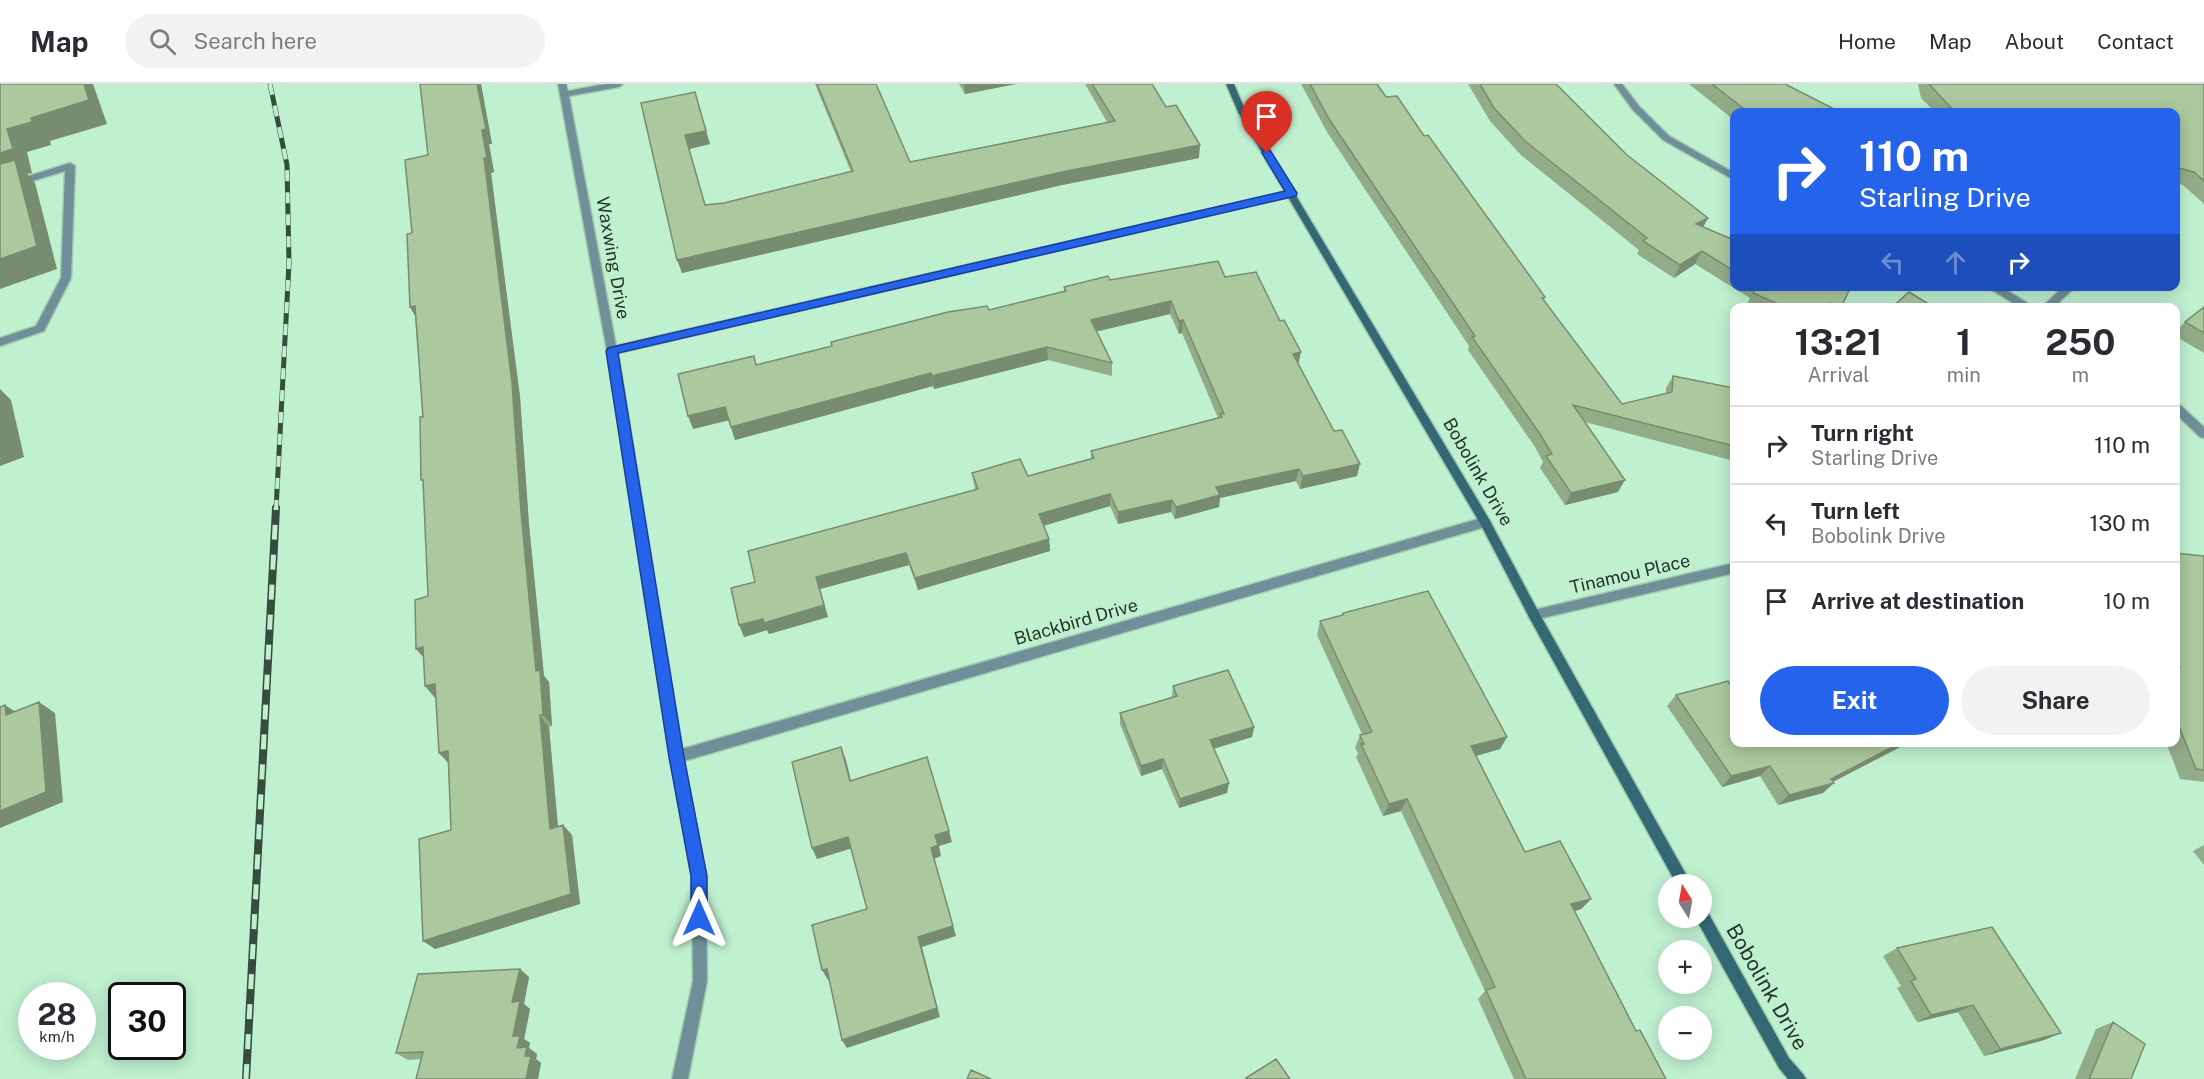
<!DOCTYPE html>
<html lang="en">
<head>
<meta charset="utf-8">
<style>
  body { margin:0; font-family:"Public Sans",sans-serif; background:#f2f2f3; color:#2b2b33; height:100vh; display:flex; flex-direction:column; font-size:22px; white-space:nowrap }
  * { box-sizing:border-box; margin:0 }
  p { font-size:20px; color:#7c7c81 }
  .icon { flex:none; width:33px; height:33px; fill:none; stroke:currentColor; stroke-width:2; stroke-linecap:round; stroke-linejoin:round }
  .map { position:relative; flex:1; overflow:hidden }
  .side { position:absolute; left:1730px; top:219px; width:450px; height:444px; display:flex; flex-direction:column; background:#fff; border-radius:12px; box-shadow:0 3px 15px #0003 }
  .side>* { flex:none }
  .hud { position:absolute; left:1730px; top:24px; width:450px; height:183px; border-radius:12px; box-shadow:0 3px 15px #0003; background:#2563eb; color:#fff; overflow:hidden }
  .needle { width:39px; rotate:349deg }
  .buttons { position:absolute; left:1658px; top:790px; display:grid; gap:12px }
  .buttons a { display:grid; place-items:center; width:54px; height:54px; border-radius:50%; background:#fff; box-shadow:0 3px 15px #0003; font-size:30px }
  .speed { position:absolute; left:18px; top:898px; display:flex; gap:12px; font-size:30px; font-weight:700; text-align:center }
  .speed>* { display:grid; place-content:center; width:78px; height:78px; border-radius:50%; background:#fff; box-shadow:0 3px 15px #0003; line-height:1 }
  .speed small { font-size:15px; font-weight:400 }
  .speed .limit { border:3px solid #111; border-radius:9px; background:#fff; color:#111 }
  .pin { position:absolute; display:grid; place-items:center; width:51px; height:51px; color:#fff; margin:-62px -26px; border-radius:50% 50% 50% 0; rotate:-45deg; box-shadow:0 0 6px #0007 }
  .pin .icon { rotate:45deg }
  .me { position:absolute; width:66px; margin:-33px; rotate:0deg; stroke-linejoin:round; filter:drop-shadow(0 0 4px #0008) }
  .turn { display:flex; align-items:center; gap:21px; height:126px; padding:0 30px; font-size:27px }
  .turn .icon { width:78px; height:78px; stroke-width:2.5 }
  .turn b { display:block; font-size:42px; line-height:51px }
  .lanes { display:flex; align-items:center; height:57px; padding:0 30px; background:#0003; justify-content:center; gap:30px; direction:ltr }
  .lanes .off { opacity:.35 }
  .eta { display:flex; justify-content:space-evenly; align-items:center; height:102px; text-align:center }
  .eta b { font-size:36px; font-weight:700; line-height:42px }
  .action { display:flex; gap:12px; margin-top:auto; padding:12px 30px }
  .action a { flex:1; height:69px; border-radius:36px; background:#2563eb; color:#fff; font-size:24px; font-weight:700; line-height:69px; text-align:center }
  .action a+a { background:#f2f2f3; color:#2b2b33 }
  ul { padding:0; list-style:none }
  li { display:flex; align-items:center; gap:18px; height:78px; padding:0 30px; border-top:2px solid #e1e1e2 }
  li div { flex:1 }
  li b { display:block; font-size:22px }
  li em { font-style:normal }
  header { display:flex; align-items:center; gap:36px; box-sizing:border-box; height:84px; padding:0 30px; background:#fff; border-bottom:2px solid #e1e1e2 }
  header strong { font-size:28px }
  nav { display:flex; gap:33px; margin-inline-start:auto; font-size:21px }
  .search { width:420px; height:54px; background:#f2f2f3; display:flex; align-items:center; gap:15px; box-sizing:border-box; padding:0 21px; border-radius:33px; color:#7c7c81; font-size:22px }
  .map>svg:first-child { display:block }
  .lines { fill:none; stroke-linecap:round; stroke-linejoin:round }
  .lane-casing { stroke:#a0cbaf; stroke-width:3 }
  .street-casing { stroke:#a0cbaf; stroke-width:3 }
  .secondary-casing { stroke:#a0cbaf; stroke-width:3 }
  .lane { fill:#6f9099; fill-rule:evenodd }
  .street { fill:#6f9099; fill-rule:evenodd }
  .secondary { fill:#356875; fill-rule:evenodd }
  .rail-far1-casing { stroke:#354c3e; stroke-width:5 }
  .rail-casing { stroke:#354c3e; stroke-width:8 }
  .rail-far1 { stroke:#bff0d0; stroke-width:4; stroke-dasharray:11; stroke-linecap:butt }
  .rail { stroke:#bff0d0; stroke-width:5; stroke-dasharray:15; stroke-linecap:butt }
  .wall { fill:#93ac88 }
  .shaded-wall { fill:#788c6f }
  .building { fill:#abc89e; stroke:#788c6f; stroke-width:1.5 }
  .route { fill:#2563eb; stroke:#184099; stroke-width:1.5 }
  .labels { text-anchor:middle; stroke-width:4.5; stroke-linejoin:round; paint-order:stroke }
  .street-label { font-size:18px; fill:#23362a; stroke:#bff0d0 }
  .near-street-label { font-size:21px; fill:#23362a; stroke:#bff0d0 }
</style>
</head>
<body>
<header>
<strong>Map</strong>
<div class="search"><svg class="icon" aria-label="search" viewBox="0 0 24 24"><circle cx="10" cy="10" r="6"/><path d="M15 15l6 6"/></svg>Search here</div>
<nav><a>Home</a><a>Map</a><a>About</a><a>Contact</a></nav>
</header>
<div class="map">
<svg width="2204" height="995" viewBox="0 0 2204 995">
  <rect width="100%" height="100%" fill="#bff0d0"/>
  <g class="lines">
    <defs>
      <path id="lane" d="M70 79 75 82 71 194 44 247 0 262V254L36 242 61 194 65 87 0 107V101Z"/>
      <path id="street" d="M558 0H566L568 7 605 0H623L619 3 569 12 616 262 1292 106 1297 109 1292 112 618 269 682 665 1485 433 1491 438 1485 443 684 677 706 792 707 897 688 995H672L693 897 692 792 670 673 607 267Z
        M1614 0H1622L1639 22 1669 52 1734 89V96L1663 56 1633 26Z
        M1986 202H2000L2035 224H2021Z
        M2064 202H2076L2053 224H2041Z
        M2175 319 2179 320 2204 343V354L2200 353 2175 329Z
        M1734 479V489L1534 536 1530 535 1528 531 1530 527 1534 526Z"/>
      <path id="secondary" d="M1226 0H1234L1246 28 1489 435 1538 527 1692 801H1677L1530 535 1481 441 1238 28Z
        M1701 823 1706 825 1789 974 1803 990 1806 995H1788L1779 984 1696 835 1701 834Z"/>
    </defs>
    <!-- lane casing -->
    <use href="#lane" class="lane-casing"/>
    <!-- street casing -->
    <use href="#street" class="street-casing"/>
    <!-- secondary casing -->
    <use href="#secondary" class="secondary-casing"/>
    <!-- lane -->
    <use href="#lane" class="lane"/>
    <!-- street -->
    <use href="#street" class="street"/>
    <!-- secondary -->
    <use href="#secondary" class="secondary"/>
    <defs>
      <path id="rail-far1" d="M270 0 287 81 289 179 276 426"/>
      <path id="rail" d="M246 995 276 424"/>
    </defs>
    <!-- rail-far1 casing -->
    <use href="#rail-far1" class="rail-far1-casing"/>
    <!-- rail casing -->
    <use href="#rail" class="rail-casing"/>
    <!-- rail-far1 -->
    <use href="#rail-far1" class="rail-far1"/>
    <!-- rail -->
    <use href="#rail" class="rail"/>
  </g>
  <!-- wall -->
  <path class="wall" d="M420 0H481L492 60H489L494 88 491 89 520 313 529 441 544 592 549 598 552 642 549 643 558 742 563 741 572 751 580 820 435 865 451 746 448 679 436 614H435L428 512 423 333 415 232 410 223 412 149 428 71Z
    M815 0H876L910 78 1107 38 1085 0H1152L1199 74 1062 101 682 189 641 19 710 60 689 65 705 121 724 119 851 88Z
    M959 0H1016L965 10Z
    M1301 0H1377L1386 13 1424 52 1545 213 1544 216 1622 320 1666 310V304L1673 292 1734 304V377L1585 338 1618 408 1565 421 1540 384 1543 378 1535 363 1468 266 1469 262 1327 48Z
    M1468 0H1556L1627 71 1708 134 1703 143 1734 156V202H1851L1841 224H1748L1746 223 1750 214 1695 180 1674 194 1637 170 1639 166 1521 71 1490 37Z
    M1689 0H1785L1840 28H1734V36Z
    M1918 0H2204V120L2183 101 2175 99V28H1935L1921 14Z
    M1225 193 1298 281 1357 392 1300 405 1296 397 1220 414 1219 423 1175 435 1171 428 1118 440 1110 422 1044 441 1049 455 1050 467 918 506 909 481 820 505 828 533 769 550 767 546 744 553 755 498 975 405 974 401 972 389 1028 392 1091 375V367L1218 334 1182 249 1179 250 1170 230 1096 247 1112 279V292L1048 276 934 305 933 302 735 356 729 336 693 345 989 226 1064 207V203L1110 196Z
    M2204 223V269L2175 252V248L2185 238Z
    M2175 469 2204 472V698L2180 695 2166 658H2175Z
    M1343 529 1507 653 1500 665 1476 672 1525 768 1591 815 1581 825 1574 827 1636 947 1666 995H1514L1478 915 1485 907 1401 727 1383 732 1356 673 1358 669 1355 664 1360 651 1362 650 1317 551 1320 537 1342 532Z
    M1173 602 1254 643 1252 653 1214 665 1227 709 1179 724 1162 685 1141 692 1120 640V629L1172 613Z
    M1676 611 1734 658 1833 698 1823 709 1778 721 1760 692 1722 703 1667 622Z
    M2204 761V781L2193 767Z
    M1897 864 2061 949 2044 956 1984 972 1958 928 1917 938 1897 904 1901 902 1883 872Z
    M529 893 524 920 530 925 524 955 530 959 529 964 537 970 536 975 541 979 538 995H416L421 975 408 976 396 969Z
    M2113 938 2131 995H2075L2096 945Z"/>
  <!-- shaded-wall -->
  <path class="shaded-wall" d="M84 0H93L107 40 50 57 51 61 27 68 32 89 27 90 35 99 57 185 0 205V69L7 45 31 34Z
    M477 0H481L492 60H489L494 88 491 89 520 313 529 441 544 592 549 598 552 642 543 631 536 587 484 74 482 46Z
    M964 0H1016L965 10Z
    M695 8 710 60 689 65 709 134 685 51Z
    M1200 61 1199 74 1062 101 682 189 677 176 1062 88Z
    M1708 134 1701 147 1696 140Z
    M1702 167 1695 180 1674 194 1680 181Z
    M1171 217 1170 230 1091 249V236Z
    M415 222 419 238 410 223Z
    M1183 236 1182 249 1179 250V237Z
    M1047 263 1048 276 934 305 932 292Z
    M1301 268 1298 281 1293 270Z
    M931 289 933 302 735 356 731 343Z
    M0 305 11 316 24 373 0 382Z
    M725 323 730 336 693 345 688 332Z
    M1360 380 1357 392 1300 405 1303 392Z
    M1299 385 1296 397 1220 414 1219 423 1175 435 1176 423 1216 403Z
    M1625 396 1618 408 1565 421 1571 409Z
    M1110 410V422L1040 443 1039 430Z
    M1172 416 1171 428 1118 440V428Z
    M1049 455 1050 467 918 506 915 494Z
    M906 469 909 481 820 505 828 533 769 550 767 546 744 553 739 541 816 493Z
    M423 563 427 577 416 565Z
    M435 600 446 611 435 614 425 602Z
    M39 618 55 629 63 718 0 744V727Z
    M5 621 22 632 6 631Z
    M540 631 549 643 559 755 550 745Z
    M1254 643 1252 653 1208 666 1210 656Z
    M1507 653 1500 665 1465 675 1471 662Z
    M1902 658H1910L1829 700 1834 699 1823 709 1778 721 1789 711 1831 695Z
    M841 663 846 676 854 709 850 697Z
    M448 667 449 680 439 669Z
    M1163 675 1162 685 1141 692V682Z
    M1770 682 1760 692 1722 703 1731 692Z
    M1229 699 1227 709 1179 724 1180 715Z
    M1407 715 1401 727 1383 732 1389 720Z
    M563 741 572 751 580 820 435 865 423 857Z
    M949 747 952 758 939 762 941 772 934 775 956 852 922 863 940 933 847 964 842 956 918 853 931 764 935 751Z
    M848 753 853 764 817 775 812 764Z
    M1591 815 1581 825 1562 831 1571 820Z
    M520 885 529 893 524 920 530 925 524 955 530 959 529 964 537 970 536 975 541 979 538 995H526L513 952 512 918Z
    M827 885 832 894 828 896 822 886Z
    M1973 921 1958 928 1917 938 1931 931Z
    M2061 949 2044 956 1984 972 2000 965Z"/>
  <!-- building -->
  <path class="building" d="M0 0H84L89 16 31 34 32 38 7 45 13 65 0 69Z
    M420 0H477L486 45 482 46 487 74H484L512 299 521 428 536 587 540 586 543 631H540L550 745 563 741 571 810 423 857 419 755 451 746 448 667 439 669 435 600 425 602 423 563 416 565 415 516 428 512 423 396H421L420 333H423L415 222 410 223 407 150 412 149 405 76 428 71Z
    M817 0H876L910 78 1115 37 1092 0H1152L1166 23 1176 21 1200 61 1062 88 677 176 641 19 695 8 706 47 685 51 705 121 724 119 853 87Z
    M1310 0H1377L1386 13 1397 12 1424 52 1428 51 1545 213 1542 214 1622 320 1672 308 1673 292 1734 304V362L1573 321 1625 396 1571 409 1546 372 1552 370 1540 350 1472 253 1475 252 1329 35Z
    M1480 0H1556L1627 71 1708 134 1696 140 1734 156V187L1702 167 1680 181 1643 157 1647 154 1525 57 1494 24Z
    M1712 0H1785L1840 28H1748Z
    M1929 0H2204V97L2194 88 2175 83V28H1955Z
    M15 76 37 162 0 175V80Z
    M1218 177 1225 193 1256 188 1280 237 1284 236 1301 268 1293 270 1334 347 1342 346 1360 380 1303 392 1299 385 1216 403 1220 411 1176 423 1172 416 1118 428 1110 410 1039 430 1049 455 915 494 906 469 816 493 824 521 764 539 763 535 739 541 731 504 755 498 748 467 978 405 972 389 1020 375 1028 392 1094 374 1091 367 1222 333 1220 330H1224L1183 236 1179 237 1171 217 1091 236 1112 279 1047 263 932 292 931 289 731 343 725 323 688 332 678 290 754 272 756 281 832 262 831 258 948 228 987 222 989 226 1066 207 1064 203 1108 192 1110 196Z
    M1758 202H1851L1841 224H1838L1830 219 1828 224H1787L1753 209Z
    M1909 208 1935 224H1891Z
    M2204 223V249L2185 238Z
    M2175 469 2204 472V686L2196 685 2175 632V583H2180L2175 571Z
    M1428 507 1507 653 1471 662 1525 768 1560 757 1591 815 1571 820 1636 947 1640 946 1666 995H1526L1486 906 1495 903 1407 715 1389 720 1361 660H1364L1360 651 1372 648 1320 537 1343 531V529Z
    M1228 586 1254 643 1210 656 1229 699 1180 715 1163 675 1141 682 1120 629 1177 612 1173 602Z
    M1728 597 1734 606V658H1902L1831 695 1834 699 1789 711 1770 682 1731 692 1676 611Z
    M39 618 46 708 0 727V623L5 621 6 631Z
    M841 663 850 697 927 673 949 747 935 751 938 761 931 764 953 842 918 853 937 924 842 956 827 885 822 886 812 841 867 825 848 753 812 764 792 678Z
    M1992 843 2061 949 2000 965 1973 921 1931 931 1911 897 1916 895 1897 864Z
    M520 885 512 918 520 917 513 952H520L517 964 527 963 525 972H531L526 995H416L423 968 396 969 418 890Z
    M2113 938 2145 960 2131 995H2089Z
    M1276 975 1290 995H1247L1246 994Z
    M971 986 991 995H967Z"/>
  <!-- route -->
  <path class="route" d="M1263 66H1270L1297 109 1296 112 618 269 684 673 707 792V834L705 840 699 842 694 840 691 834V792L669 673 606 267 608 264 1285 107 1262 69Z"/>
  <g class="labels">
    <!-- street labels -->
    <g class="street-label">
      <text transform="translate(613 174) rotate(80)" y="6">Waxwing Drive</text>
      <text transform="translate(1478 388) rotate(60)" y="6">Bobolink Drive</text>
      <text transform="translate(1630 490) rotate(-13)" y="6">Tinamou Place</text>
      <text transform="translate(1076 538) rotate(-16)" y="6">Blackbird Drive</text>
    </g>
    <!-- near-street labels -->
    <g class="near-street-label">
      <text transform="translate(1767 903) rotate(60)" y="7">Bobolink Drive</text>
    </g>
  </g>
</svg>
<div class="buttons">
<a><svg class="needle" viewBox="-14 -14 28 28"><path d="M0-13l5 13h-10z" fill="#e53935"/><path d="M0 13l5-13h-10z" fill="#7c7c81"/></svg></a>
<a>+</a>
<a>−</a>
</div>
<div class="speed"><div>28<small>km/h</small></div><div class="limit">30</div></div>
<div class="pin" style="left:1267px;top:69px;background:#d93025"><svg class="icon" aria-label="arrive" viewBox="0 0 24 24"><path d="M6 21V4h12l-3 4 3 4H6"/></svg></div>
<svg class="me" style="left:699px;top:834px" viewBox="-20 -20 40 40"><path d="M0-17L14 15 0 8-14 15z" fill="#2563eb" stroke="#fff" stroke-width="4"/></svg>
<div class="hud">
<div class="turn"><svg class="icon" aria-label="right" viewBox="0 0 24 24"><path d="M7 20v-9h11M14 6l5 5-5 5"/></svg><div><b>110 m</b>Starling Drive</div></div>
<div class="lanes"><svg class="icon off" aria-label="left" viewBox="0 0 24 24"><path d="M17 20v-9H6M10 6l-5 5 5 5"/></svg><svg class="icon off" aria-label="ahead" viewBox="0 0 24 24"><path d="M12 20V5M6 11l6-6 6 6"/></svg><svg class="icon" aria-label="right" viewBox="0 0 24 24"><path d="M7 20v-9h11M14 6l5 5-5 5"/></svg></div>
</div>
<section class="side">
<div class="eta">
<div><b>13:21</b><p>Arrival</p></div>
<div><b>1</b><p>min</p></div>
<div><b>250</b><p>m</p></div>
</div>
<ul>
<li><svg class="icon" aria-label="right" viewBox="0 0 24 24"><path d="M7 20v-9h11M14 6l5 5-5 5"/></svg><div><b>Turn right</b><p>Starling Drive</p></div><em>110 m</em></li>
<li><svg class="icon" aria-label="left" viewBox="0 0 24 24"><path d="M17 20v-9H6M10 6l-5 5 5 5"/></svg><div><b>Turn left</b><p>Bobolink Drive</p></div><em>130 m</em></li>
<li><svg class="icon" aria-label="arrive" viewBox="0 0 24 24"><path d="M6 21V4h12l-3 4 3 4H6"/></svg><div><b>Arrive at destination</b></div><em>10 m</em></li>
</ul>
<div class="action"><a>Exit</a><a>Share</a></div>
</section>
</div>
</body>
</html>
